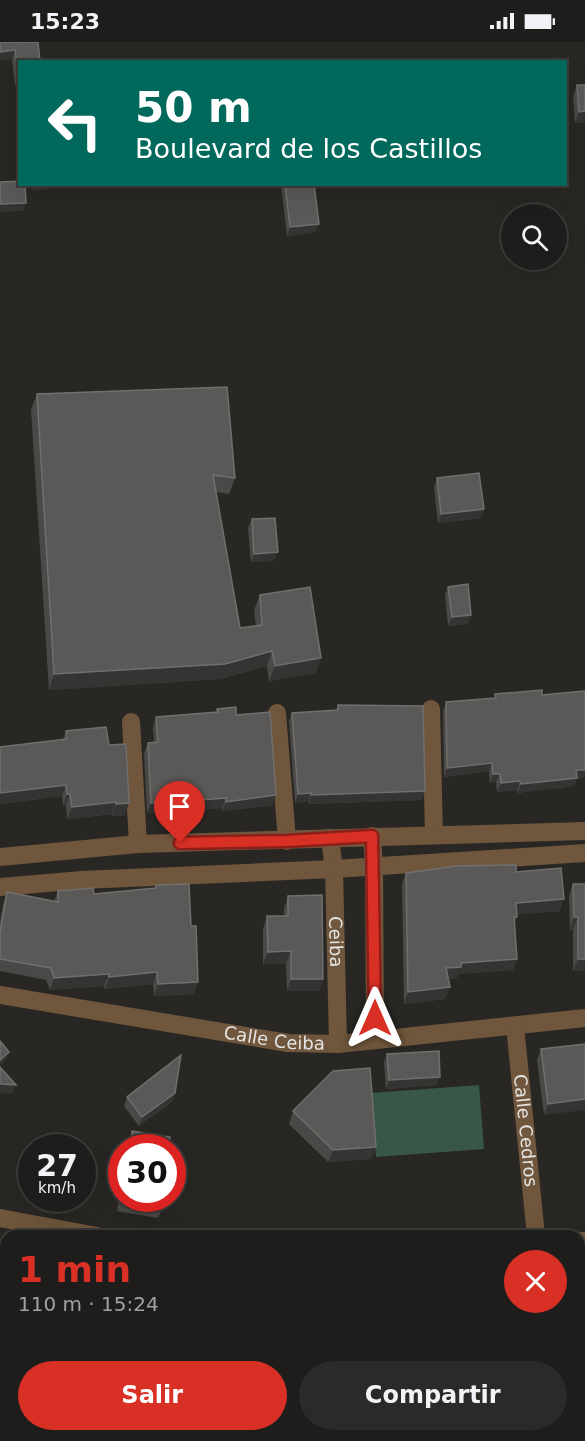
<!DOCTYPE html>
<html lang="es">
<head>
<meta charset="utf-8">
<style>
  body { margin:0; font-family:"DejaVu Sans",sans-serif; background:#2b2a28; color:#f1f3f6; height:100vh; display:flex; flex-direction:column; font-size:22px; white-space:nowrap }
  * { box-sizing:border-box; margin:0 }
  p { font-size:20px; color:#a1a2a3 }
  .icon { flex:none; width:33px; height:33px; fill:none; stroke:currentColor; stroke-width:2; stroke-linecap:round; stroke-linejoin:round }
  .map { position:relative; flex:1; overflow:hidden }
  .details { position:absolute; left:0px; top:1188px; width:585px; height:212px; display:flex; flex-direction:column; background:#1e1d1b; border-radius:18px 18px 0 0; box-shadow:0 6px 24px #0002,0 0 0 2px #3c3b3a }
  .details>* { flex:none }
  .guide { position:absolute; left:18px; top:18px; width:549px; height:126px; border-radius:0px; box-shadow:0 6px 24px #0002,0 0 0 2px #3c3b3a; background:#00695c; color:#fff; overflow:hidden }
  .buttons { position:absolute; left:501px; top:162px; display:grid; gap:12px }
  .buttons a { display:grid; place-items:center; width:66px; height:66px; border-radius:50%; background:#1e1d1b; box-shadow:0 6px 24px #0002,0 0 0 2px #3c3b3a; font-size:30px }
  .speed { position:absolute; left:18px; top:1092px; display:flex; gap:12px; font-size:30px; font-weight:700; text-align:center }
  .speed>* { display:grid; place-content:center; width:78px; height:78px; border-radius:50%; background:#1e1d1b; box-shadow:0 6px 24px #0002,0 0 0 2px #3c3b3a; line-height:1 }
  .speed small { font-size:15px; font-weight:400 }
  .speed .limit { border:9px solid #d22; background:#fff; color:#111 }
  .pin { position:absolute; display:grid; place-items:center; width:51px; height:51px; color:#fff; margin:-62px -26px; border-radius:50% 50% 50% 0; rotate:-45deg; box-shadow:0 0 6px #0007 }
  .pin .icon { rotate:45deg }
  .me { position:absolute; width:66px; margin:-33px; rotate:0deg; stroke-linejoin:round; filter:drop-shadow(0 0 4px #0008) }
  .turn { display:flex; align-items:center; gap:21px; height:126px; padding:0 18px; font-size:27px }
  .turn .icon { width:78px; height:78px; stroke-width:2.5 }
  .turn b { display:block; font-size:42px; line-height:51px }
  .round { display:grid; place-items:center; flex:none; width:63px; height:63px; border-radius:32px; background:#2b2a28 }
  .headline { display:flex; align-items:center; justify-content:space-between; height:102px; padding:0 18px }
  h1 { font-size:36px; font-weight:700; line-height:45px; color:#d93025 }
  .cta { display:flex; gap:12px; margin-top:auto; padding:12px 18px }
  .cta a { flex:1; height:69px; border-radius:36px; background:#d93025; color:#fff; font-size:24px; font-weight:700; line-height:69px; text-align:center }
  .cta a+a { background:#2b2a28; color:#f1f3f6 }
  .status { display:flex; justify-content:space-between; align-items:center; height:42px; padding:0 30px; background:#1e1d1b; direction:ltr }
  .status svg { height:16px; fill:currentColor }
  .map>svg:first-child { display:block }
  .green { fill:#385749 }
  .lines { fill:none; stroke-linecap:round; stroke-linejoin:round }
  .minor { stroke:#70563c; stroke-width:18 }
  .wall { fill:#4b4947 }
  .shaded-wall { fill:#363432 }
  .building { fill:#5b5957; stroke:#706f6d; stroke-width:1.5 }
  .route-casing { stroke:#8d1f18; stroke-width:15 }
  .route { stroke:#d93025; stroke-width:10 }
  .labels { text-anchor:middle; stroke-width:5; stroke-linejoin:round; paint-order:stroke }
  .street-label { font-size:18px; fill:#e4e4e2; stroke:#10100f }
</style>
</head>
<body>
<div class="status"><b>15:23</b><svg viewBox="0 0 49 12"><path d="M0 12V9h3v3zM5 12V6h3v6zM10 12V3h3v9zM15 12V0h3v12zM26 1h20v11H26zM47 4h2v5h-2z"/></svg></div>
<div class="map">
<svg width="585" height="1399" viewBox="0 0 585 1399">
  <rect width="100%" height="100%" fill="#282724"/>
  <!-- green -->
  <path class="green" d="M479 1043 484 1107 376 1115 371 1051Z"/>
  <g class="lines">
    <!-- minor -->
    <g class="minor">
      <path d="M431 667 434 793"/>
      <path d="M277 671 287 799"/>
      <path d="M131 680 138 802"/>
      <path d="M372 794 374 824 375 998"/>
      <path id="s1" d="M330 796 334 827 338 1002"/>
      <path d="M0 815 138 802 585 789"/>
      <path d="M0 845 82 838 334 827 585 811"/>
      <path id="s2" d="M0 953 288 1001 338 1002 585 976"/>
      <path id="s3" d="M515 984 536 1194"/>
      <path d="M0 1176 97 1194"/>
      <path d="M579 1199H585"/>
      <path d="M579 1243 585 1249"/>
      <path d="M6 1277 3 1294 6 1295"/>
      <path d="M579 1325 585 1324"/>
    </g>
  </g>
  <!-- wall -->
  <path class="wall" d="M0 0H38L20 20V44H15L12 17Z
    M577 43 585 81H575L573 55Z
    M281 142H314L315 190 287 194Z
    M37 352 235 436 229 452 216 450 240 586 256 584 254 568 260 553 316 631 269 639 267 624 220 637 49 648 31 367Z
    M437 436 481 476 438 481 434 445Z
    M252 477 274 519 251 520 248 486Z
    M448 545 471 573 468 582 448 584 445 553Z
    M495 652 542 653 577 737 574 744 517 751V748L497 750 496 740 490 741 489 729 444 735 443 669 446 660 494 656Z
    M338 663 422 758 308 762V759L295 761 289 679 292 671 336 668Z
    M217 667 236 673 273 763 222 769V766L198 768V765L147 771 144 711 148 701H154L153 685 156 675 216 670Z
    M66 689 109 703 125 773 112 774V772L67 777 66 763 63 764 62 754 0 762V705L63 697Z
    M516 830 560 869 517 872 515 881 517 917 513 928 458 932 457 936 448 937 450 945 445 957 404 962 402 842 406 831Z
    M573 842H585V929H573V888H570L569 854Z
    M156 843 194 952 154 954 153 942 105 947 104 944 50 948 46 938 0 929V879L3 862 7 850 54 859 58 849 94 852 155 846Z
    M288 854 323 937 319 949H287L286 922H263V887L267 874H284V867Z
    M585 1002 544 1073 537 1018 541 1007Z
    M387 1012 437 1043 386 1047 384 1020Z
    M175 1051 172 1060 139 1084 124 1064 127 1055Z
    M293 1069 376 1105 371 1117 328 1120 289 1082Z
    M132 1089 168 1106H127Z
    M122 1140V1156L163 1164 158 1176 117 1169Z
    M23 1394H83L81 1399H22Z
    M92 1394H394L395 1399H97Z
    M401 1394H524V1399H409Z"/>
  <!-- shaded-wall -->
  <path class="shaded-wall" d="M15 8 12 17 0 18V10Z
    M20 35V44H15L19 36Z
    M585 69V81H575L579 70Z
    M47 142H56L55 146 31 149 32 145Z
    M26 161 23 169 0 170V162Z
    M319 182 315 190 287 194 290 185Z
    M484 467 481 476 438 481 441 472Z
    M278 510 274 519 251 520 254 512Z
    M471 573 468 582 448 584 452 575Z
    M272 609 267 624 220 637 49 648 54 632Z
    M321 616 316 631 269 639 275 624Z
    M492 721 489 729 444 735 447 726Z
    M576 728H585V736L577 737 574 744 517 751 521 742Z
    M493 732H500L496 740 490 741Z
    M520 739 517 748 497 750 501 741Z
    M66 743 62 754 0 762V751Z
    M425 749 422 758 308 762 311 753Z
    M311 751 308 759 295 761 298 752Z
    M67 752H70L66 763 63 764Z
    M276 753 273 763 222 769 226 760Z
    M201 756 198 765 147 771 151 761Z
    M226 756 222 766 198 768 201 758Z
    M116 760 112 772 67 777 72 765Z
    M129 761 125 773 112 774 116 762Z
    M564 857 560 869 512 873 516 861Z
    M574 875H578L573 888H570Z
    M291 909 286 922H263L268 910Z
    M517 917 513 928 458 932 457 936 442 937 446 926 461 921Z
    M578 917H585V929H573Z
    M157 930 153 942 105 947 109 935Z
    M109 932 104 944 50 948 54 936Z
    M291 937H323L319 949H287Z
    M198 940 194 952 154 954 158 942Z
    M450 945 445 957 404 962 408 950Z
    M9 1010 6 1018 0 1024V1018Z
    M440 1035 437 1043 386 1047 389 1038Z
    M0 1042 16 1043 12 1052 0 1051Z
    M175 1051 172 1060 139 1084 142 1075Z
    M585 1057V1068L544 1073 548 1062Z
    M376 1105 371 1117 328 1120 333 1108Z
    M585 1278V1286L579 1292V1284Z"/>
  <!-- building -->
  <path class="building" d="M0 0H38L40 20H20V35L19 36 15 8 0 10Z
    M577 43H585V69L579 70Z
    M20 139V142H25L26 161 0 162V140Z
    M32 142H47L32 145Z
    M285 142H314L319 182 290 185Z
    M227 345 235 436 213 433 240 586 262 583 260 553 310 545 321 616 275 624 272 609 225 622 54 632 37 352Z
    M479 431 484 467 441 472 437 436Z
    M275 476 278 510 254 512 252 477Z
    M468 542 471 573 452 575 448 545Z
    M542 648V653L585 649V728H576L577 736 521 742 520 739 501 741 500 732H493L492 721 447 726 446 660 496 656 495 652Z
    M338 663 423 664 425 749 311 753V751L298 752 292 671 338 668Z
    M236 665V673L270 670 276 753 226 760V756L201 758V756L151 761 148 701 158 700 156 675 218 670 217 667Z
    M106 685 109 703 126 702 129 761 116 762V760L72 765 70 752H67L66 743 0 751V705L67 697 66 689Z
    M516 823V830L561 826 564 857 516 861 517 875H514L517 917 461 921V925L446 926 450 945 408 950 406 831 457 824Z
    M189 842 191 884H196L198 940 158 942 157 930 109 935V932L54 936 51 926 0 917V891L7 850 58 860V849L93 846 94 852 156 846V843Z
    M573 842H585V917H578V875H574Z
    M322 853 323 937H291V909L268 910 267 874H288V854Z
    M0 999 9 1010 0 1018Z
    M585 1002V1057L548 1062 541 1007Z
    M439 1009 440 1035 389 1038 387 1012Z
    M181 1013 175 1051 142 1075 127 1055Z
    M0 1025 16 1043 0 1042Z
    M370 1026 376 1105 333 1108 293 1069 333 1029Z
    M132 1089 170 1095 168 1106H130Z
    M122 1154V1156H164L163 1164 121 1157Z
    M579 1247 584 1253 585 1252V1278L579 1284Z
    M64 1394H83L82 1397Z
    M108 1394H394L395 1399H113Z
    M424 1394H524V1399H432Z"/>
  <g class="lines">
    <defs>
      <path id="route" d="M180 801 287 799 372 794 375 976"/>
    </defs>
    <!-- route casing -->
    <use href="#route" class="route-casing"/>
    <!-- route -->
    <use href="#route" class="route"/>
  </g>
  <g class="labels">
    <!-- street labels -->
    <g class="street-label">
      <text dy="6" stroke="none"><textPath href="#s1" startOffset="104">Ceiba</textPath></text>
      <text dy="6" stroke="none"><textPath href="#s2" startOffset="278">Calle Ceiba</textPath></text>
      <text dy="6" stroke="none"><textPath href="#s3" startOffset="105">Calle Cedros</textPath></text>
    </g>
  </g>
</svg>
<div class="buttons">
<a><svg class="icon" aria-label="search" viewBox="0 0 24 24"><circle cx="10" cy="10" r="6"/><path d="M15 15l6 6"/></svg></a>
</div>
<div class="speed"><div>27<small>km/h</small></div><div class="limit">30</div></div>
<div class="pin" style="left:180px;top:801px;background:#d93025"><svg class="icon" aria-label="arrive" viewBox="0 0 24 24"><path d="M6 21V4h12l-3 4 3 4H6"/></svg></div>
<svg class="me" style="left:375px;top:976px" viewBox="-20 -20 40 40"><path d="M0-17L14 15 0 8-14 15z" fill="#d93025" stroke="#fff" stroke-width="4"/></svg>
<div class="guide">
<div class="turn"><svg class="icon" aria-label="left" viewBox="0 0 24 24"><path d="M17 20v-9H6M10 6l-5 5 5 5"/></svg><div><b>50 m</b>Boulevard de los Castillos</div></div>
</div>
<section class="details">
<div class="headline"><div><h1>1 min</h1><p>110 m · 15:24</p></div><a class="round" style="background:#d93025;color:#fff"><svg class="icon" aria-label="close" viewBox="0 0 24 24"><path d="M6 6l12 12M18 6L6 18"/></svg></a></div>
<div class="cta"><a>Salir</a><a>Compartir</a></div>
</section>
</div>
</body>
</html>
